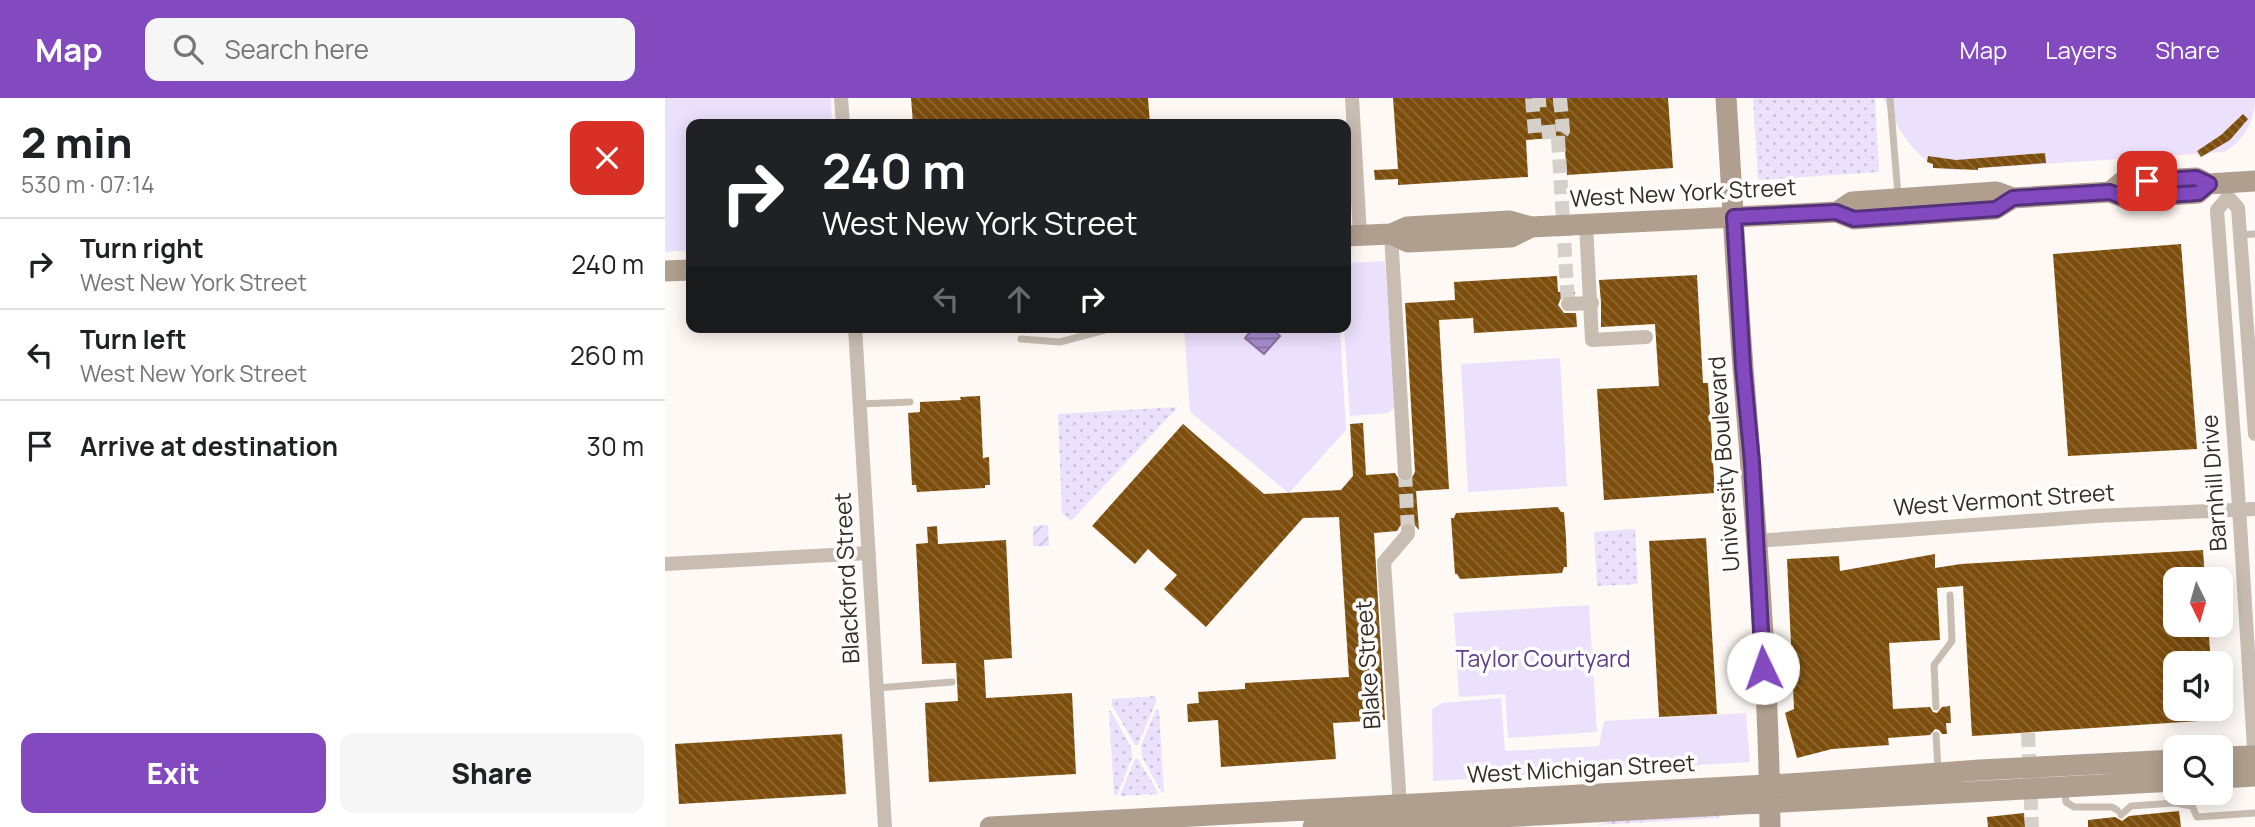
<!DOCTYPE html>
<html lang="en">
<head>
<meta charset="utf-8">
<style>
  body { margin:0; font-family:Manrope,sans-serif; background:#f6f6f6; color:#202124; height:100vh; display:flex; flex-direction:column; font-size:26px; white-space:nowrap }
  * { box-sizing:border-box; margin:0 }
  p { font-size:23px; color:#757577 }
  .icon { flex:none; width:38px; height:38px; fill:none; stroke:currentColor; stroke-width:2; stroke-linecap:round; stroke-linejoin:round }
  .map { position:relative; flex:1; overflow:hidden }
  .drawer { display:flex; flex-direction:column; background:#fff; width:665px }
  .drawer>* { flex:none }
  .banner { position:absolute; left:21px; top:21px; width:665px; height:214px; border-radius:14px; box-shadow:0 4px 18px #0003; background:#202124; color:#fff; overflow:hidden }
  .needle { width:46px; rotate:175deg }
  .buttons { position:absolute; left:1498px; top:469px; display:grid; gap:14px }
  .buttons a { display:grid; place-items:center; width:70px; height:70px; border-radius:14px; background:#fff; box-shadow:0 4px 18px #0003; font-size:35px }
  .pin { position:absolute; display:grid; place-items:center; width:60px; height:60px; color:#fff; margin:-30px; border-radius:14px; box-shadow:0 4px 10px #0006 }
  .me { position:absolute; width:77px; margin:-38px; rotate:357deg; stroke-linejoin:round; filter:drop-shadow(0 0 5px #0008) }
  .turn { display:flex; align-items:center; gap:24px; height:147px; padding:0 21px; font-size:32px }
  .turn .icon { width:91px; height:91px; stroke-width:2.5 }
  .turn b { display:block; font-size:49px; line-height:60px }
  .lanes { display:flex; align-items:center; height:66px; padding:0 21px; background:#0003; justify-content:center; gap:35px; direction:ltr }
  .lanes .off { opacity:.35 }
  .round { display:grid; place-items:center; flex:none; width:74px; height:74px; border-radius:14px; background:#f6f6f6 }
  .headline { display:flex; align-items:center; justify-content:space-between; height:119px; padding:0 21px }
  h1 { font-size:42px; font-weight:800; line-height:52px }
  .button { display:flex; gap:14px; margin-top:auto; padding:14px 21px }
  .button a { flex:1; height:80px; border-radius:14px; background:#834ac0; color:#fff; font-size:28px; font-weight:800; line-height:80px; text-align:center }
  .button a+a { background:#f6f6f6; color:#202124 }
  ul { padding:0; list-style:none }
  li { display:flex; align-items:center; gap:21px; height:91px; padding:0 21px; border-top:2px solid #e0e0e0 }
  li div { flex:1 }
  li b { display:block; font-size:26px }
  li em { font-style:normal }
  header { display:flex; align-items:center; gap:42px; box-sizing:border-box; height:98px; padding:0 35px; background:#834ac0; color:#fff }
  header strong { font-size:33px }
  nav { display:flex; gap:38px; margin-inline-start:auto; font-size:24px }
  .search { width:490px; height:63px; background:#f6f6f6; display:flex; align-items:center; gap:18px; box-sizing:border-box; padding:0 24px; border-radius:14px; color:#757577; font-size:26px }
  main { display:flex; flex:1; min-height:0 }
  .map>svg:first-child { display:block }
  .grass { fill:url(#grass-dots) }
  .park { fill:#ece1fc }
  .garden { fill:url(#garden-furrows) }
  .water { fill:url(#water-rules); stroke:#88719c; stroke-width:2 }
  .building { fill:url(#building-back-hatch) }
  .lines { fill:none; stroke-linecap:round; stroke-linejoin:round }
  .street-tunnel { stroke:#d6d0ca; stroke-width:14; stroke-dasharray:14 7; stroke-linecap:butt }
  .lane { stroke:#c9bdb1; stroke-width:7 }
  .street { stroke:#c9bdb1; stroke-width:14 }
  .secondary { stroke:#b09f8e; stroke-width:21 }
  .street-bridge { stroke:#c9bdb1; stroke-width:14 }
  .route-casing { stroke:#55307d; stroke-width:18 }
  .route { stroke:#834ac0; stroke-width:12 }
  .labels { text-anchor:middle; stroke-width:7; stroke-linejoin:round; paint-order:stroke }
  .street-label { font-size:23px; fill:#372c22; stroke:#fff }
  .park-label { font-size:23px; fill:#613c8a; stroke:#fff }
</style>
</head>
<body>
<header>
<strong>Map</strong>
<div class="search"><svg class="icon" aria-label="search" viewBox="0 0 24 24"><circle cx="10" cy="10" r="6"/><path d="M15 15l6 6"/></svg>Search here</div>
<nav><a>Map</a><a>Layers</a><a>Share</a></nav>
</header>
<main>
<section class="drawer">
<div class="headline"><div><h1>2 min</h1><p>530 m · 07:14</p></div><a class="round" style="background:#d93025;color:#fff"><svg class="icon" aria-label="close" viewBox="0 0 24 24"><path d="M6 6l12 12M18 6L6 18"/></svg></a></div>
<ul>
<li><svg class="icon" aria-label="right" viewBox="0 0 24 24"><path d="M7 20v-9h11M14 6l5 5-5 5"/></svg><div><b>Turn right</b><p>West New York Street</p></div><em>240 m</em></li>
<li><svg class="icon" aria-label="left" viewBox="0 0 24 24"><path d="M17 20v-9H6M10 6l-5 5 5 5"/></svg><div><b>Turn left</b><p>West New York Street</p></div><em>260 m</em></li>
<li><svg class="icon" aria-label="arrive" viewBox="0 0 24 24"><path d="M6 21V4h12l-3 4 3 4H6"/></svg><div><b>Arrive at destination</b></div><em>30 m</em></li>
</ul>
<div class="button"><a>Exit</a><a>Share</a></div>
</section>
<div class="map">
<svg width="1590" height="729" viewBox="0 0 1590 729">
  <defs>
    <pattern id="grass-dots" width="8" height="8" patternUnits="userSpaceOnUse" patternTransform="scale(1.75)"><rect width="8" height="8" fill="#ece1fc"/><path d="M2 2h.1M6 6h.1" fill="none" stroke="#cbc1d8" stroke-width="1.8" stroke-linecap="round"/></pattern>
    <pattern id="garden-furrows" width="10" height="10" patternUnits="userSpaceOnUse" patternTransform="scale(1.75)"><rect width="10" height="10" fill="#ece1fc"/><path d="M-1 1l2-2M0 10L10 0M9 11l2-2" fill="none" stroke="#cbc1d8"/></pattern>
    <pattern id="water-rules" width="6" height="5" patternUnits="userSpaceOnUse" patternTransform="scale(1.75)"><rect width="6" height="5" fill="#aa8fd0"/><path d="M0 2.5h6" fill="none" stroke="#8b75a8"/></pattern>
    <pattern id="building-back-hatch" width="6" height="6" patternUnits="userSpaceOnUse" patternTransform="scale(1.75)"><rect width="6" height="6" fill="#7d4d0b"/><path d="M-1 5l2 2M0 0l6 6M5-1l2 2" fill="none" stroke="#8e6a38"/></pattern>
  </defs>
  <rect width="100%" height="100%" fill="#fef9f4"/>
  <!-- grass -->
  <path class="grass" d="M1088 0H1210L1214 74 1093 82Z
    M513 309 406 423 397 415 393 316Z
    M970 431 973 486 932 488 929 434Z
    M491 598V604L473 647H470L447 607V601Z
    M491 611 494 612 499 694 497 695 477 659 476 648Z
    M444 613H446L466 649 467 660 452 697H449Z
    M470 661H473L493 694 492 696 457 698 455 697Z
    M1054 714V720L931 727 959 720Z"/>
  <!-- park -->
  <path class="park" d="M0 0H166L167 26H26V152L0 154Z
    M1218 0H1590C1590 23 1579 43 1559 54L1288 72C1281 71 1273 69 1267 66 1243 51 1230 24 1218 0Z
    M720 163 730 309 723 315 685 318 679 229 681 165Z
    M519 229H675L681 332 624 395 525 314Z
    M895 260 902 388 803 394 796 266Z
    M924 507 932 634 843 640 840 596 794 599 789 515Z
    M836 600 840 653 934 648 939 623 1081 615 1085 664 768 683 767 611 777 605Z"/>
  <!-- garden -->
  <path class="garden" d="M383 427 384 448H368V428Z"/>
  <!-- water -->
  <path class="water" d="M589 229H605L615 238 599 256 580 240Z"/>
  <!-- building -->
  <path class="building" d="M246 0H483L485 26H248Z
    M728 0H1003L1008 70 902 77 899 39 861 42 863 79 733 87V81L710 82 709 72 733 71Z
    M1578 16 1583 21 1565 42 1536 59 1532 53 1556 37Z
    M1380 55 1381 65 1313 70V72L1268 70V66L1262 64 1263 58 1291 62Z
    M1516 146 1532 351 1403 358 1388 156Z
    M1032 177 1038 285H1043L1050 395 939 402 932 291 994 288 990 226 936 229V204L934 182Z
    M892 178 893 194H910V196L897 198 893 207 899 215H911L912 229 809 235 808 220 774 222 784 391 751 393 754 432 748 425 742 423 735 428 732 433 709 435 720 622 668 625 671 661 556 669 553 622 523 624 522 606 534 605 533 594 580 591V585L684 579 674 419 638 420 541 529 499 491 512 477 496 463 483 451 470 466 427 428 518 326 599 396 676 392 688 378 685 326 698 325 701 377 730 375 735 383H745L750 374 740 205 790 202 789 184Z
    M315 298 318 360 324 359 325 387H320V390L252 394 251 387H247L243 315 255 314V304L296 302 295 299Z
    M893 409 896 414H899L901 439 902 469H899L897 475 795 481 792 476H790L786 420H789L791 415Z
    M272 428 273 446 341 442 347 560 319 562 321 600 407 595 411 676 264 684 260 605 293 603 291 565 257 566 251 446 263 445 262 429Z
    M1041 440 1052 616 994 619 984 443Z
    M1538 452 1540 481H1510V527H1543L1546 565H1510V611H1549V622L1307 638 1298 488 1272 490 1275 542 1224 545 1228 611 1265 609 1268 614 1272 615 1277 609 1285 608 1286 625H1281L1282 636H1277L1274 632 1270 631 1265 637 1223 640 1224 647 1167 651 1132 660 1120 615 1129 611 1122 461 1174 458 1175 473 1270 456V470L1296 466Z
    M177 636 181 696 14 706 10 646Z
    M1514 713 1516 729H1423V722L1450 719 1457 723 1464 718Z
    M1359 715 1360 729H1323L1322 719Z"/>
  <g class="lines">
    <!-- street-tunnel -->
    <path class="street-tunnel" d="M867 0 870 35 893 33V40
      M895 0 898 33 893 40 903 206
      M867 3 895 1
      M740 375 743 433
      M1363 635 1367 729"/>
    <!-- lane -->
    <path class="lane" d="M1225 0 1233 97
      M1575 137 1590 136
      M356 241 395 244 451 229
      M195 306 245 304
      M212 590 287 584
      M1271 609 1269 567 1287 543 1285 497
      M1271 637 1273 671
      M1400 693 1401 704 1409 709H1447L1452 712
      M1456 717 1466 708 1510 705 1527 708 1532 719 1590 715"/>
    <!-- street -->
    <path class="street" d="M176 0 178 26
      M687 0 695 137
      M1562 90 1563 99 1573 110 1590 336
      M1563 99 1552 112 1573 394 1590 666
      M921 126 927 242 981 239
      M726 136 740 375
      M190 229 220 729
      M1091 443 1430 418 1590 411
      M0 466 204 455
      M735 708 719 464 743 436V433"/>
    <!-- secondary -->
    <path class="secondary" d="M1061 0C1067 90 1071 180 1078 269 1090 422 1104 576 1105 729
      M1445 94 1457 84 1531 80 1543 86 1590 83
      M1172 114 1187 104 1331 94 1348 100 1445 94 1460 100 1533 95 1543 86
      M726 136 743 144 846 139 866 129
      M681 138 726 136 742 129 844 123 866 129 1172 114 1189 121 1330 111 1348 100
      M0 173 26 172
      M1556 659 1590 658
      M1556 680 1590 678
      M325 729 1139 685 1315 672 1510 662
      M648 729 1510 683"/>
    <!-- street-bridge -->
    <path class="street-bridge" d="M903 206 927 205"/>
  </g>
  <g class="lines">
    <defs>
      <path id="route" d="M1098 570 1087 365 1078 269 1069 119 1171 114 1189 121 1331 111 1348 100 1445 94 1460 100 1533 95 1544 86 1531 80 1482 83"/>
    </defs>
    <!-- route casing -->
    <use href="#route" class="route-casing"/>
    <!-- route -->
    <use href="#route" class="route"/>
  </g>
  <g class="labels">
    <!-- street labels -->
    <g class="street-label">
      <text transform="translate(1018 95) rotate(-3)" y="8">West New York Street</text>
      <text transform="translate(1059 366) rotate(-94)" y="8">University Boulevard</text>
      <text transform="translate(1549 385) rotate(-94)" y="8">Barnhill Drive</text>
      <text transform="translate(1339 402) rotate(-4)" y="8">West Vermont Street</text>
      <text transform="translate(182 480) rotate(-93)" y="8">Blackford Street</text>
      <text transform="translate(703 567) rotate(-94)" y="8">Blake Street</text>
      <text transform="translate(916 671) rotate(-3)" y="8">West Michigan Street</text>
    </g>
    <!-- park labels -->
    <g class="park-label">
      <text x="878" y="569">Taylor Courtyard</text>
    </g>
  </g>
</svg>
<div class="buttons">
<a><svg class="needle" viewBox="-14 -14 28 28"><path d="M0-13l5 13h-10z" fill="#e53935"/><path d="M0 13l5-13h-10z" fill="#757577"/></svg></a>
<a><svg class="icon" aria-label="sound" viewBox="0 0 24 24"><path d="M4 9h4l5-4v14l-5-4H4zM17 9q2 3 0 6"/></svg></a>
<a><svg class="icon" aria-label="search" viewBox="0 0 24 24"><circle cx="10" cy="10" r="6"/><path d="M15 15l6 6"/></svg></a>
</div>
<div class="pin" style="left:1482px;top:83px;background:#d93025"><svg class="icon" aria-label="arrive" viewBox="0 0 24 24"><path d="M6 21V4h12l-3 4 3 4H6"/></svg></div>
<svg class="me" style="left:1098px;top:570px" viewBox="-20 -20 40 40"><circle r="19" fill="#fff"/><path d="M0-13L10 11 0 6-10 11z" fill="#834ac0"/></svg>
<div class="banner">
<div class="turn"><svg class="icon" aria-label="right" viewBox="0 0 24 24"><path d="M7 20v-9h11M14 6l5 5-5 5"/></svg><div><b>240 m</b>West New York Street</div></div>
<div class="lanes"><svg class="icon off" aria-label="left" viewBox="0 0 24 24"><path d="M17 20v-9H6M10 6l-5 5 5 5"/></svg><svg class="icon off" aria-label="ahead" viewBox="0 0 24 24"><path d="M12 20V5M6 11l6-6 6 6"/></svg><svg class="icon" aria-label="right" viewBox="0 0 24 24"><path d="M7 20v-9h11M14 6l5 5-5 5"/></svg></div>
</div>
</div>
</main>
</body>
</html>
